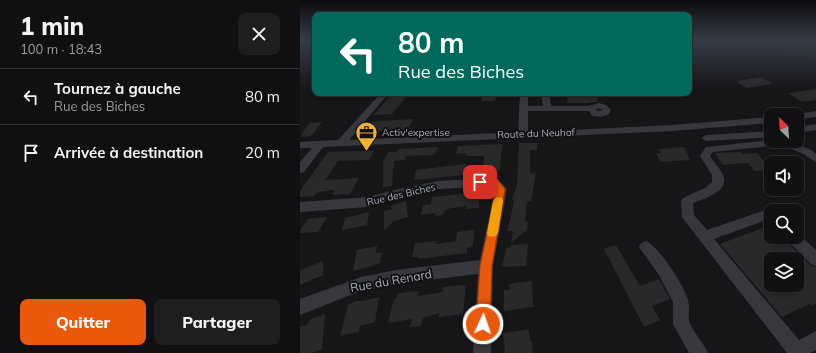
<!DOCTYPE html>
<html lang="fr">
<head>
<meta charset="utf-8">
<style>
  body { margin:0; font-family:Mulish,sans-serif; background:#1e1e20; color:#f1f3f6; height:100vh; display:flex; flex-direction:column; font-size:15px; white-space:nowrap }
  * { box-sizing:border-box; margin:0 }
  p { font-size:13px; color:#9c9d9f }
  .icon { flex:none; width:22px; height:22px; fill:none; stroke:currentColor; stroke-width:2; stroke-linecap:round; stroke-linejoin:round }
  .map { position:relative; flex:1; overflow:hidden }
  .drawer { display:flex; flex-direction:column; background:#101012; width:300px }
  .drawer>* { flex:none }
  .hud { position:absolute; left:12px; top:12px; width:380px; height:84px; border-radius:8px; box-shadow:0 2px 6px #0003,0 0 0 1px #303032; background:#00695c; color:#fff; overflow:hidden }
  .needle { width:26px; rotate:335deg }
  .buttons { position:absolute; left:464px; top:108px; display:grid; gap:8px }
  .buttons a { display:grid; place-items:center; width:40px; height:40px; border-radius:8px; background:#101012; box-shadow:0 2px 6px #0003,0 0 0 1px #303032; font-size:20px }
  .pin { position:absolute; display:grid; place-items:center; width:34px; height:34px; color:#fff; margin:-17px; border-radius:8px; box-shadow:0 2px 6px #0006 }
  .me { position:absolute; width:44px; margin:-22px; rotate:3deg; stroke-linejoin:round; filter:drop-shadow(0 0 3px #0008) }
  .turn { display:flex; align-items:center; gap:14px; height:84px; padding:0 20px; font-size:18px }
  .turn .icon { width:52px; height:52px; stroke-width:2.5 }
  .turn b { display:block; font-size:28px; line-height:34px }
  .round { display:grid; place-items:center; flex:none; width:42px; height:42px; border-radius:8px; background:#1e1e20 }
  .head { display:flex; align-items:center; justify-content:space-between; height:68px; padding:0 20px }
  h1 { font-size:24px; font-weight:800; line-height:30px }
  .button { display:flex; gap:8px; margin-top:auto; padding:8px 20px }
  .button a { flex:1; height:46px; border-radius:8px; background:#ea580c; color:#fff; font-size:16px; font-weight:800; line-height:46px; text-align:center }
  .button a+a { background:#1e1e20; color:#f1f3f6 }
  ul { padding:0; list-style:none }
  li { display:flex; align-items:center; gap:12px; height:56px; padding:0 20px; border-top:1px solid #303032 }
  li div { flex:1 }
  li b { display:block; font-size:15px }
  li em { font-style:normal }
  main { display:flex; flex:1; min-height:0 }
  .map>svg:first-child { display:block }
  .green { fill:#1c231d }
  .building { fill:#29292c; fill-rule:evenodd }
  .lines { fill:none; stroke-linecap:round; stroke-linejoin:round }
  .minor { fill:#37383d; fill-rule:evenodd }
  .route { fill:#ea580c; stroke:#983908 }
  .slow { fill:#f59e0b }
  .labels { text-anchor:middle; stroke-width:4; stroke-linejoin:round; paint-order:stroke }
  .poi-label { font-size:10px; fill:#a8adb8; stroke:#111113; text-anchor:start }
  .street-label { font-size:10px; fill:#a8adb8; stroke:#111113 }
  .near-street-label { font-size:12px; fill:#a8adb8; stroke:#111113 }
</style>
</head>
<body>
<main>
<section class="drawer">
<div class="head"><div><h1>1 min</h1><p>100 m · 18:43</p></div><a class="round"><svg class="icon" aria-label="close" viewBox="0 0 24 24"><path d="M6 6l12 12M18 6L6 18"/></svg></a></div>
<ul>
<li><svg class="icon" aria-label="left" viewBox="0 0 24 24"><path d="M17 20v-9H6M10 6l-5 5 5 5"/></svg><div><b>Tournez à gauche</b><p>Rue des Biches</p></div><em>80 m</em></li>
<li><svg class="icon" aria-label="arrive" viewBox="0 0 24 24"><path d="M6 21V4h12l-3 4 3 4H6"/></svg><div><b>Arrivée à destination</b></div><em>20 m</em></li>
</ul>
<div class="button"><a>Quitter</a><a>Partager</a></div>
</section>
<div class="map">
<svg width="516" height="353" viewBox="0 0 516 353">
  <rect width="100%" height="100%" fill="#161618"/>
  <!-- green -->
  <path class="green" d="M465 40H516V62Z"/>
  <!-- building -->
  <path class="building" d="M462 77 473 84 446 88 436 81Z
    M516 89V100L502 102 488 93Z
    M183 93H197L195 101H181Z
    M266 93H295L298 102H290V103H268Z
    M108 94 92 114 73 115 91 95Z
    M113 119 108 129 79 131 71 125 73 124 67 122Z
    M22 122 11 136 1 137 3 134H1L10 123Z
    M219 143H237V150H230V174L236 173 231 201H227L225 221H228L227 230 211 243 213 231H207L209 222 210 221 214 200H212L216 187H217Z
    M203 144 202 152H201L200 171 182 173 184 156H166L165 153 156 154 158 146Z
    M138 147 135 155 106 156 104 160 94 161 92 186 83 187V161L88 152H96L98 149Z
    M384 147 390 160 360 162 356 153H361L359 149Z
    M63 151H74L69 160 38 161 25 180 59 178 50 194 32 195 35 190 17 192 14 196 0 197V191L28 152Z
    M440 152 442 154 457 153 471 170 455 171 448 163 423 165 415 153Z
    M166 164 165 175 114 180 116 170Z
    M180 192 179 208 166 209 167 206 151 208 144 211 143 215 135 216 136 213 121 215 123 205 131 204 132 197Z
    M106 201 108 217 94 221 84 230V211L92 209 91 206Z
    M69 212 67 225 42 230 45 218Z
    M27 217 18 232 0 233V230L8 219Z
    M471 225V237H485L487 242 510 265 516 267V303L511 306 509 304 482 317 420 244ZM471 259H497V285H471Z
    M174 230 173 245H172L171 247 167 248V253L118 259 119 257H112L115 243 137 241 136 244 156 241 157 232Z
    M228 244 226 266 205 267 202 265 204 259 206 248 211 247V245Z
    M316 245 340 286 359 279 370 299 352 306 360 320 344 327 304 249Z
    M77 246 76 253 82 252 80 263 73 265V266L53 271 57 250Z
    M23 261V275L0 285V270Z
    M232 281 233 307 204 311V290H209V285L214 283Z
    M166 285 163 314 139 317V313L123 318 121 326 110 327 112 319 88 323 94 299H96L98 293 119 291 118 296 143 292V287Z
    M79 297 75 322 60 326 58 332 40 336 48 305 56 301H62Z
    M25 314 22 349 12 353H0V327L8 324 9 320Z
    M229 329 230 341H232L233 353H205L203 333Z"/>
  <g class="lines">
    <!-- minor -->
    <path class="minor" d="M81 93H89L49 140 218 132 220 93H228V106H243L241 93H249L251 106H289L299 103 306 105 311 110 309 114 301 117 292 116 289 111H228V132L373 125 471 117V123L373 131 23 147 4 172 0 173V162L12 148H0V142L38 140ZM298 108 303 110 297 111 296 109Z
      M516 111V117L497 119V115H493Z
      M516 124V130L497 133V127Z
      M471 131V137L406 141 401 138 406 135Z
      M471 140 490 141 511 150 516 154V162L503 154 482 145 413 152 410 156C414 163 420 168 423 175 430 191 404 199 393 203L394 215 407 230 468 209 473 211H471V222L466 220 414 239 499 340 516 331V350L510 353H487L382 217 381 201 383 198 405 188 412 182V175L400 156 406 147Z
      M194 178 198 179 207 189 193 266 191 353H173L178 274 96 284 61 291 0 315V299L61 277 96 270 180 260 195 190 191 186 139 189 98 197 68 207 0 212V202L68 197 98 189 139 181Z
      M497 233 516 250V266L511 264 488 241 486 237H497Z
      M346 241C358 245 385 287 388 300 390 307 388 314 389 321 392 331 404 343 408 353H389L373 324V302L359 275 339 247 341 243Z"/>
  </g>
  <!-- sky -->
  <linearGradient id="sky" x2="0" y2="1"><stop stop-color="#0c0c0d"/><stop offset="0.45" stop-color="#363c48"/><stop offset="1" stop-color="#363c48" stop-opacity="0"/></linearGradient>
  <rect width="516" height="89" fill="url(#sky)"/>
  <!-- route -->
  <path class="route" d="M194 178 197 179 205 189 192 266 190 324 188 329 183 331 178 329 176 324 180 266 196 190 191 185 180 186 175 182 180 179Z"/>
  <!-- slow -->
  <path class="slow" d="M198 197 202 198 203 201 198 233 196 236 192 237 188 236 187 233 193 201 195 198Z"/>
  <!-- icons -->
  <defs>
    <symbol id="office-pin" viewBox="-11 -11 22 30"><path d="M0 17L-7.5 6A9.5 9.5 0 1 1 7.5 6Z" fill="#f2b134" stroke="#111113"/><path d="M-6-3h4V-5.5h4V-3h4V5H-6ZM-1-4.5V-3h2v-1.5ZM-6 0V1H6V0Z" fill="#111"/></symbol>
  </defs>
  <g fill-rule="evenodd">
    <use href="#office-pin" x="54" y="120" width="25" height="34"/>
  </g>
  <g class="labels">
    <!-- poi labels -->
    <g class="poi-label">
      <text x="82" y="136">Activ'expertise</text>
    </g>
    <!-- street labels -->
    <g class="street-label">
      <text transform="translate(236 133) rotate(-2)" y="4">Route du Neuhof</text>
      <text transform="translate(101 194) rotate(-13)" y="4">Rue des Biches</text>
    </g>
    <!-- near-street labels -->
    <g class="near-street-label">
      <text transform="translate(91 281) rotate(-10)" y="4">Rue du Renard</text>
    </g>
  </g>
</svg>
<div class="buttons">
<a><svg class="needle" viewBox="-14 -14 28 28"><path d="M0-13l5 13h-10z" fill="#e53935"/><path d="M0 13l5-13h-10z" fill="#9c9d9f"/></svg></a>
<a><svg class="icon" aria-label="sound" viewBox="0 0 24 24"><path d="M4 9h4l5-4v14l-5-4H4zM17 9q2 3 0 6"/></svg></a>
<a><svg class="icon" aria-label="search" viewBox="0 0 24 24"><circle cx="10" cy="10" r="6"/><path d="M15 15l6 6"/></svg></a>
<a><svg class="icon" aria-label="layers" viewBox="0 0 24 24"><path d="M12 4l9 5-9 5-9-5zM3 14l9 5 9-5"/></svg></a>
</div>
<div class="pin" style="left:180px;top:182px;background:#d93025"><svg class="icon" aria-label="arrive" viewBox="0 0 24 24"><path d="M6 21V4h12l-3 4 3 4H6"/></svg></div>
<svg class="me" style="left:183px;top:324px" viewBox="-20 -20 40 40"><circle r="17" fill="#ea580c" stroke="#fff" stroke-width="3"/><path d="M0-11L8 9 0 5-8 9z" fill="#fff"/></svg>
<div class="hud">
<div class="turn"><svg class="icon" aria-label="left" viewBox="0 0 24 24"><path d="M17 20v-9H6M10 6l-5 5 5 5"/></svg><div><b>80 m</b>Rue des Biches</div></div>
</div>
</div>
</main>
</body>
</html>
